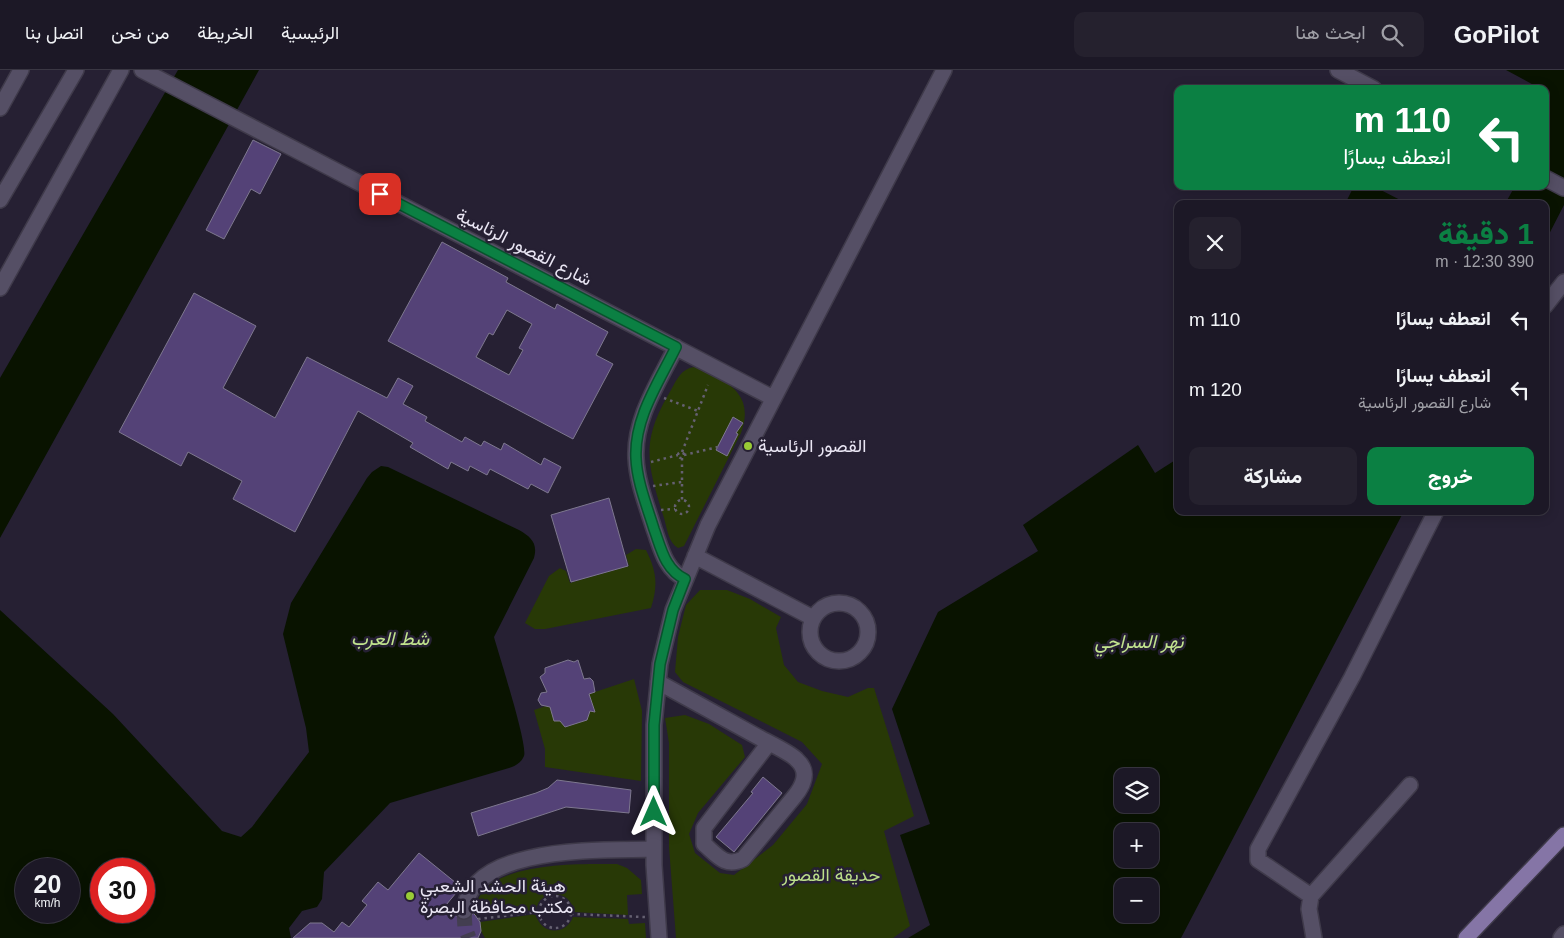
<!DOCTYPE html>
<html lang="ar">
<head>
<meta charset="utf-8">
<style>
  body { margin:0; font-family:Helvetica,Vazirmatn,sans-serif; background:#25212e; color:#f1f3f6; direction:rtl; height:100vh; display:flex; flex-direction:column; font-size:19px; white-space:nowrap }
  * { box-sizing:border-box; margin:0 }
  p { font-size:16px; color:#a0a0a7 }
  .icon { flex:none; width:28px; height:28px; fill:none; stroke:currentColor; stroke-width:2; stroke-linecap:round; stroke-linejoin:round }
  .map { position:relative; flex:1; overflow:hidden; direction:ltr }
  .sheet { position:absolute; left:1174px; top:130px; width:375px; height:315px; display:flex; flex-direction:column; background:#1c1826; border-radius:10px; box-shadow:0 2px 12px #0003,0 0 0 1px #3a3743; direction:rtl }
  .sheet>* { flex:none }
  .hud { position:absolute; left:1174px; top:15px; width:375px; height:105px; border-radius:10px; box-shadow:0 2px 12px #0003,0 0 0 1px #3a3743; direction:rtl; background:#0b8043; color:#fff; overflow:hidden }
  .controls { position:absolute; left:1114px; top:698px; display:grid; gap:10px }
  .controls a { display:grid; place-items:center; width:45px; height:45px; border-radius:10px; background:#1c1826; box-shadow:0 2px 12px #0003,0 0 0 1px #3a3743; font-size:25px }
  .speed { position:absolute; left:15px; top:788px; display:flex; gap:10px; font-size:25px; font-weight:700; text-align:center }
  .speed>* { display:grid; place-content:center; width:65px; height:65px; border-radius:50%; background:#1c1826; box-shadow:0 2px 12px #0003,0 0 0 1px #3a3743; line-height:1 }
  .speed small { font-size:12px; font-weight:400 }
  .speed .limit { border:8px solid #d22; background:#fff; color:#111 }
  .pin { position:absolute; display:grid; place-items:center; width:42px; height:42px; color:#fff; margin:-21px; border-radius:10px; box-shadow:0 2px 8px #0006 }
  .me { position:absolute; width:55px; margin:-28px; rotate:0deg; stroke-linejoin:round; filter:drop-shadow(0 0 4px #0008) }
  .turn { display:flex; align-items:center; gap:18px; height:105px; padding:0 15px; font-size:22px }
  .turn .icon { width:65px; height:65px; stroke-width:2.5 }
  .turn b { display:block; font-size:35px; line-height:42px }
  .round { display:grid; place-items:center; flex:none; width:52px; height:52px; border-radius:10px; background:#25212e }
  .head { display:flex; align-items:center; justify-content:space-between; height:85px; padding:0 15px }
  h1 { font-size:30px; font-weight:800; line-height:38px; color:#0b8043 }
  .cta { display:flex; gap:10px; margin-top:auto; padding:10px 15px }
  .cta a { flex:1; height:58px; border-radius:10px; background:#0b8043; color:#fff; font-size:20px; font-weight:800; line-height:58px; text-align:center }
  .cta a+a { background:#25212e; color:#f1f3f6 }
  ul { padding:0; list-style:none }
  li { display:flex; align-items:center; gap:15px; height:70px; padding:0 15px }
  li div { flex:1 }
  li b { display:block; font-size:19px }
  li em { font-style:normal }
  header { display:flex; align-items:center; gap:30px; box-sizing:border-box; height:70px; padding:0 25px; background:#1c1826; border-bottom:1px solid #3a3743 }
  header strong { font-size:24px }
  nav { display:flex; gap:28px; margin-inline-start:auto; font-size:18px }
  .search { width:350px; height:45px; background:#25212e; display:flex; align-items:center; gap:12px; box-sizing:border-box; padding:0 18px; border-radius:10px; color:#a0a0a7; font-size:19px }
  .map>svg:first-child { display:block }
  .green { fill:#283906 }
  .water { fill:#091300; fill-rule:evenodd }
  .building { fill:#544277; stroke:#7e788f; fill-rule:evenodd }
  .lines { fill:none; stroke-linecap:round; stroke-linejoin:round }
  .minor-tunnel { stroke:#433e50; stroke-width:15; stroke-dasharray:15 8; stroke-linecap:butt }
  .minor-casing { stroke:#3f3a4a; stroke-width:18 }
  .major-casing { stroke:#3f3a4a; stroke-width:18 }
  .path { stroke:#656071; stroke-width:2.5; stroke-dasharray:2.5 4; stroke-linecap:butt }
  .minor { stroke:#554f65; stroke-width:15 }
  .major { stroke:#8575a6; stroke-width:15 }
  .route-casing { stroke:#07532c; stroke-width:12 }
  .route { stroke:#0b8043; stroke-width:9 }
  .poi-dot { fill:#99cb36; stroke:#262033; stroke-width:2 }
  .labels { text-anchor:middle; stroke-width:5; stroke-linejoin:round; paint-order:stroke }
  .street-label { font-size:18px; fill:#eae6f4; stroke:#262033 }
  .poi-label { font-size:18px; fill:#eae6f4; stroke:#262033; text-anchor:start }
  .park-label { font-size:18px; fill:#bcdf8a; stroke:#262033 }
  .water-label { font-size:19px; font-style:italic; fill:#c2e48f; stroke:#262033 }
</style>
</head>
<body>
<header>
<strong>GoPilot</strong>
<div class="search"><svg class="icon" aria-label="search" viewBox="0 0 24 24"><circle cx="10" cy="10" r="6"/><path d="M15 15l6 6"/></svg>ابحث هنا</div>
<nav><a>الرئيسية</a><a>الخريطة</a><a>من نحن</a><a>اتصل بنا</a></nav>
</header>
<div class="map">
<svg width="1564" height="868" viewBox="0 0 1564 868">
  <rect width="100%" height="100%" fill="#262033"/>
  <!-- green -->
  <path class="green" d="M694 297C702 299 709 303 716 306 741 320 751 335 741 363L684 476 678 478C668 472 667 458 664 448 647 393 640 372 671 320 677 309 681 299 694 297Z
    M636 479 646 480C657 502 658 515 651 538L545 559H535L525 553 549 506 560 498 566 501 570 513 629 496 626 485Z
    M700 520H727L750 529 781 547 776 558 784 595 798 612 822 621 848 627 868 618H874L914 746 884 761 910 856 893 868H676L669 777V673L665 648 685 645 709 654 742 675 745 687 698 743 689 764 695 783 720 803 734 805 773 775 807 734 822 694 802 672 683 612 675 602 678 567 686 535Z
    M634 609 642 641 641 711 545 697V679L534 640 549 635 555 651H558L559 649 567 657 588 649 585 644 589 641 593 642 594 639 589 624Z
    M617 794 627 798 641 810 642 824 627 825 628 845 574 842C572 820 540 817 536 840L475 845C474 790 579 794 617 794Z
    M536 844C540 865 566 866 573 847L628 849 629 854 645 853 646 868H485L481 861 480 852Z"/>
  <!-- water -->
  <path class="water" d="M178 0H259L0 468V308Z
    M1506 0H1564V135L1545 172V134H1505L1515 116H1545V66L1549 59V37L1545 29V19H1541Z
    M1354 116H1373L1408 134H1345Z
    M1138 375 1155 403 1177 389 1178 441H1404L1181 868H908L930 855 900 765 930 754 892 639 938 542 1038 481 1023 455ZM1150 706V734H1122V706ZM1150 761V789H1122V761ZM1150 816V844H1122V816Z
    M381 396 388 397 519 460C531 467 538 473 534 488L494 567C499 585 528 675 524 686 521 693 515 696 509 698L390 733 324 802 322 829 317 837 302 841 289 858 291 868H0V540L113 644 222 761 241 767 252 757 309 682 306 658 283 564 291 533 367 408 372 402ZM26 799H69V841H26ZM101 799H144V841H101Z"/>
  <!-- building -->
  <path class="building" d="M253 70 281 84 260 124 251 119 224 169 206 160Z
    M442 172 508 208 506 212 555 239 557 234 608 262 596 285 613 294 573 369 388 271ZM507 240 532 254 519 278 523 280 509 305 476 287 489 263 493 265Z
    M194 223 256 256 223 318 275 348 307 287 387 328 398 308 413 316 403 334 427 347 425 351 462 372 465 367 481 376 484 371 501 380 504 373 541 395 544 388 561 397 548 423 531 414 528 419 490 399 487 405 470 396 468 401 451 392 448 399 410 377 413 373 358 341 295 462 233 429 242 411 188 382 181 396 119 362Z
    M733 347 743 353 736 363 738 364 727 386 716 380Z
    M609 428 628 496 571 512 551 445Z
    M568 590 574 592 578 590 584 609 590 608 593 611 595 622 589 624 595 642 590 641 587 650 565 657 560 651H554L550 637 541 635 538 630 541 623 547 622 540 607 545 603V598Z
    M763 707 782 723 734 782 716 767 753 723 751 722Z
    M557 710 631 720 629 743 566 737 478 766 471 743 536 723 548 718Z
    M419 783 461 817 441 841H455L457 847 461 850H466L470 848 473 843 475 845 480 852 481 861 478 868H293L310 853H322L334 862 342 852 349 857 367 835 362 831 378 812 388 820Z"/>
  <g class="lines">
    <!-- minor-tunnel -->
    <path class="minor-tunnel" d="M464 841 465 858 469 868"/>
    <defs>
      <path id="minor" d="M142 0 773 328
        M1338 0 1374 19
        M0 38 21 0
        M1545 108 1564 118
        M0 130 76 0
        M0 218 121 0
        M1545 236 1564 212
        M676 277C659 312 634 348 636 388 637 412 647 436 654 459 661 478 665 500 685 509
        M695 486 813 548
        M810 562a29 29 0 1 1 58 0a29 29 0 1 1-58 0Z
        M658 612C692 631 726 649 760 668 769 673 791 683 797 690 810 702 803 716 794 727L743 789C725 798 717 785 704 774V758L769 673
        M1311 826 1258 790V779L1352 607 1436 441
        M464 841C471 773 606 781 654 779
        M659 868 654 795V655L660 594 673 540 708 455 944 0
        M1314 868 1309 839 1311 826 1410 715
        M1561 868 1564 864"/>
      <path id="major" d="M1466 868 1564 765"/>
    </defs>
    <!-- minor casing -->
    <use href="#minor" class="minor-casing"/>
    <!-- major casing -->
    <use href="#major" class="major-casing"/>
    <!-- path -->
    <path class="path" d="M664 328 698 341
      M682 382 708 315
      M678 385a3 3 0 1 1 6 0a3 3 0 1 1-6 0Z
      M684 385 718 377
      M682 388V431
      M651 392 678 385
      M653 416 682 412
      M675 437a7 7 0 1 1 14 0a7 7 0 1 1-14 0Z
      M661 440 675 439
      M539 842a16 16 0 1 1 32 0a16 16 0 1 1-32 0Z
      M571 844 645 847
      M478 849 539 842"/>
    <!-- minor -->
    <use href="#minor" class="minor"/>
    <!-- major -->
    <use href="#major" class="major"/>
  </g>
  <g class="lines">
    <defs>
      <path id="route" d="M380 124 676 277C659 312 634 348 636 388 637 412 647 436 654 459 661 478 665 500 685 509L673 540 660 594 654 655V742"/>
    </defs>
    <!-- route casing -->
    <use href="#route" class="route-casing"/>
    <!-- route -->
    <use href="#route" class="route"/>
  </g>
  <!-- markers -->
  <g class="poi-dot">
    <circle cx="748" cy="376" r="5"/>
    <circle cx="410" cy="826" r="5"/>
  </g>
  <g class="labels">
    <!-- street labels -->
    <g class="street-label">
      <text transform="translate(524 177) rotate(27)" y="6">شارع القصور الرئاسية</text>
    </g>
    <!-- poi labels -->
    <g class="poi-label">
      <text x="758" y="382">القصور الرئاسية</text>
      <text x="420" y="822">هيئة الحشد الشعبي<tspan x="420" dy="21">مكتب محافظة البصرة</tspan></text>
    </g>
    <!-- park labels -->
    <g class="park-label">
      <text x="831" y="811">حديقة القصور</text>
    </g>
    <!-- water labels -->
    <g class="water-label">
      <text x="390" y="575">شط العرب</text>
      <text x="1139" y="578">نهر السراجي</text>
    </g>
  </g>
</svg>
<div class="controls">
<a><svg class="icon" aria-label="layers" viewBox="0 0 24 24"><path d="M12 4l9 5-9 5-9-5zM3 14l9 5 9-5"/></svg></a>
<a>+</a>
<a>−</a>
</div>
<div class="speed"><div>20<small>km/h</small></div><div class="limit">30</div></div>
<div class="pin" style="left:380px;top:124px;background:#d93025"><svg class="icon" aria-label="arrive" viewBox="0 0 24 24"><path d="M6 21V4h12l-3 4 3 4H6"/></svg></div>
<svg class="me" style="left:654px;top:742px" viewBox="-20 -20 40 40"><path d="M0-17L14 15 0 8-14 15z" fill="#0b8043" stroke="#fff" stroke-width="4"/></svg>
<div class="hud">
<div class="turn"><svg class="icon" aria-label="left" viewBox="0 0 24 24"><path d="M17 20v-9H6M10 6l-5 5 5 5"/></svg><div><b>110 m</b>انعطف يسارًا</div></div>
</div>
<section class="sheet">
<div class="head"><div><h1>1 دقيقة</h1><p>390 m · 12:30</p></div><a class="round"><svg class="icon" aria-label="close" viewBox="0 0 24 24"><path d="M6 6l12 12M18 6L6 18"/></svg></a></div>
<ul>
<li><svg class="icon" aria-label="left" viewBox="0 0 24 24"><path d="M17 20v-9H6M10 6l-5 5 5 5"/></svg><div><b>انعطف يسارًا</b></div><em>110 m</em></li>
<li><svg class="icon" aria-label="left" viewBox="0 0 24 24"><path d="M17 20v-9H6M10 6l-5 5 5 5"/></svg><div><b>انعطف يسارًا</b><p>شارع القصور الرئاسية</p></div><em>120 m</em></li>
</ul>
<div class="cta"><a>خروج</a><a>مشاركة</a></div>
</section>
</div>
</body>
</html>
